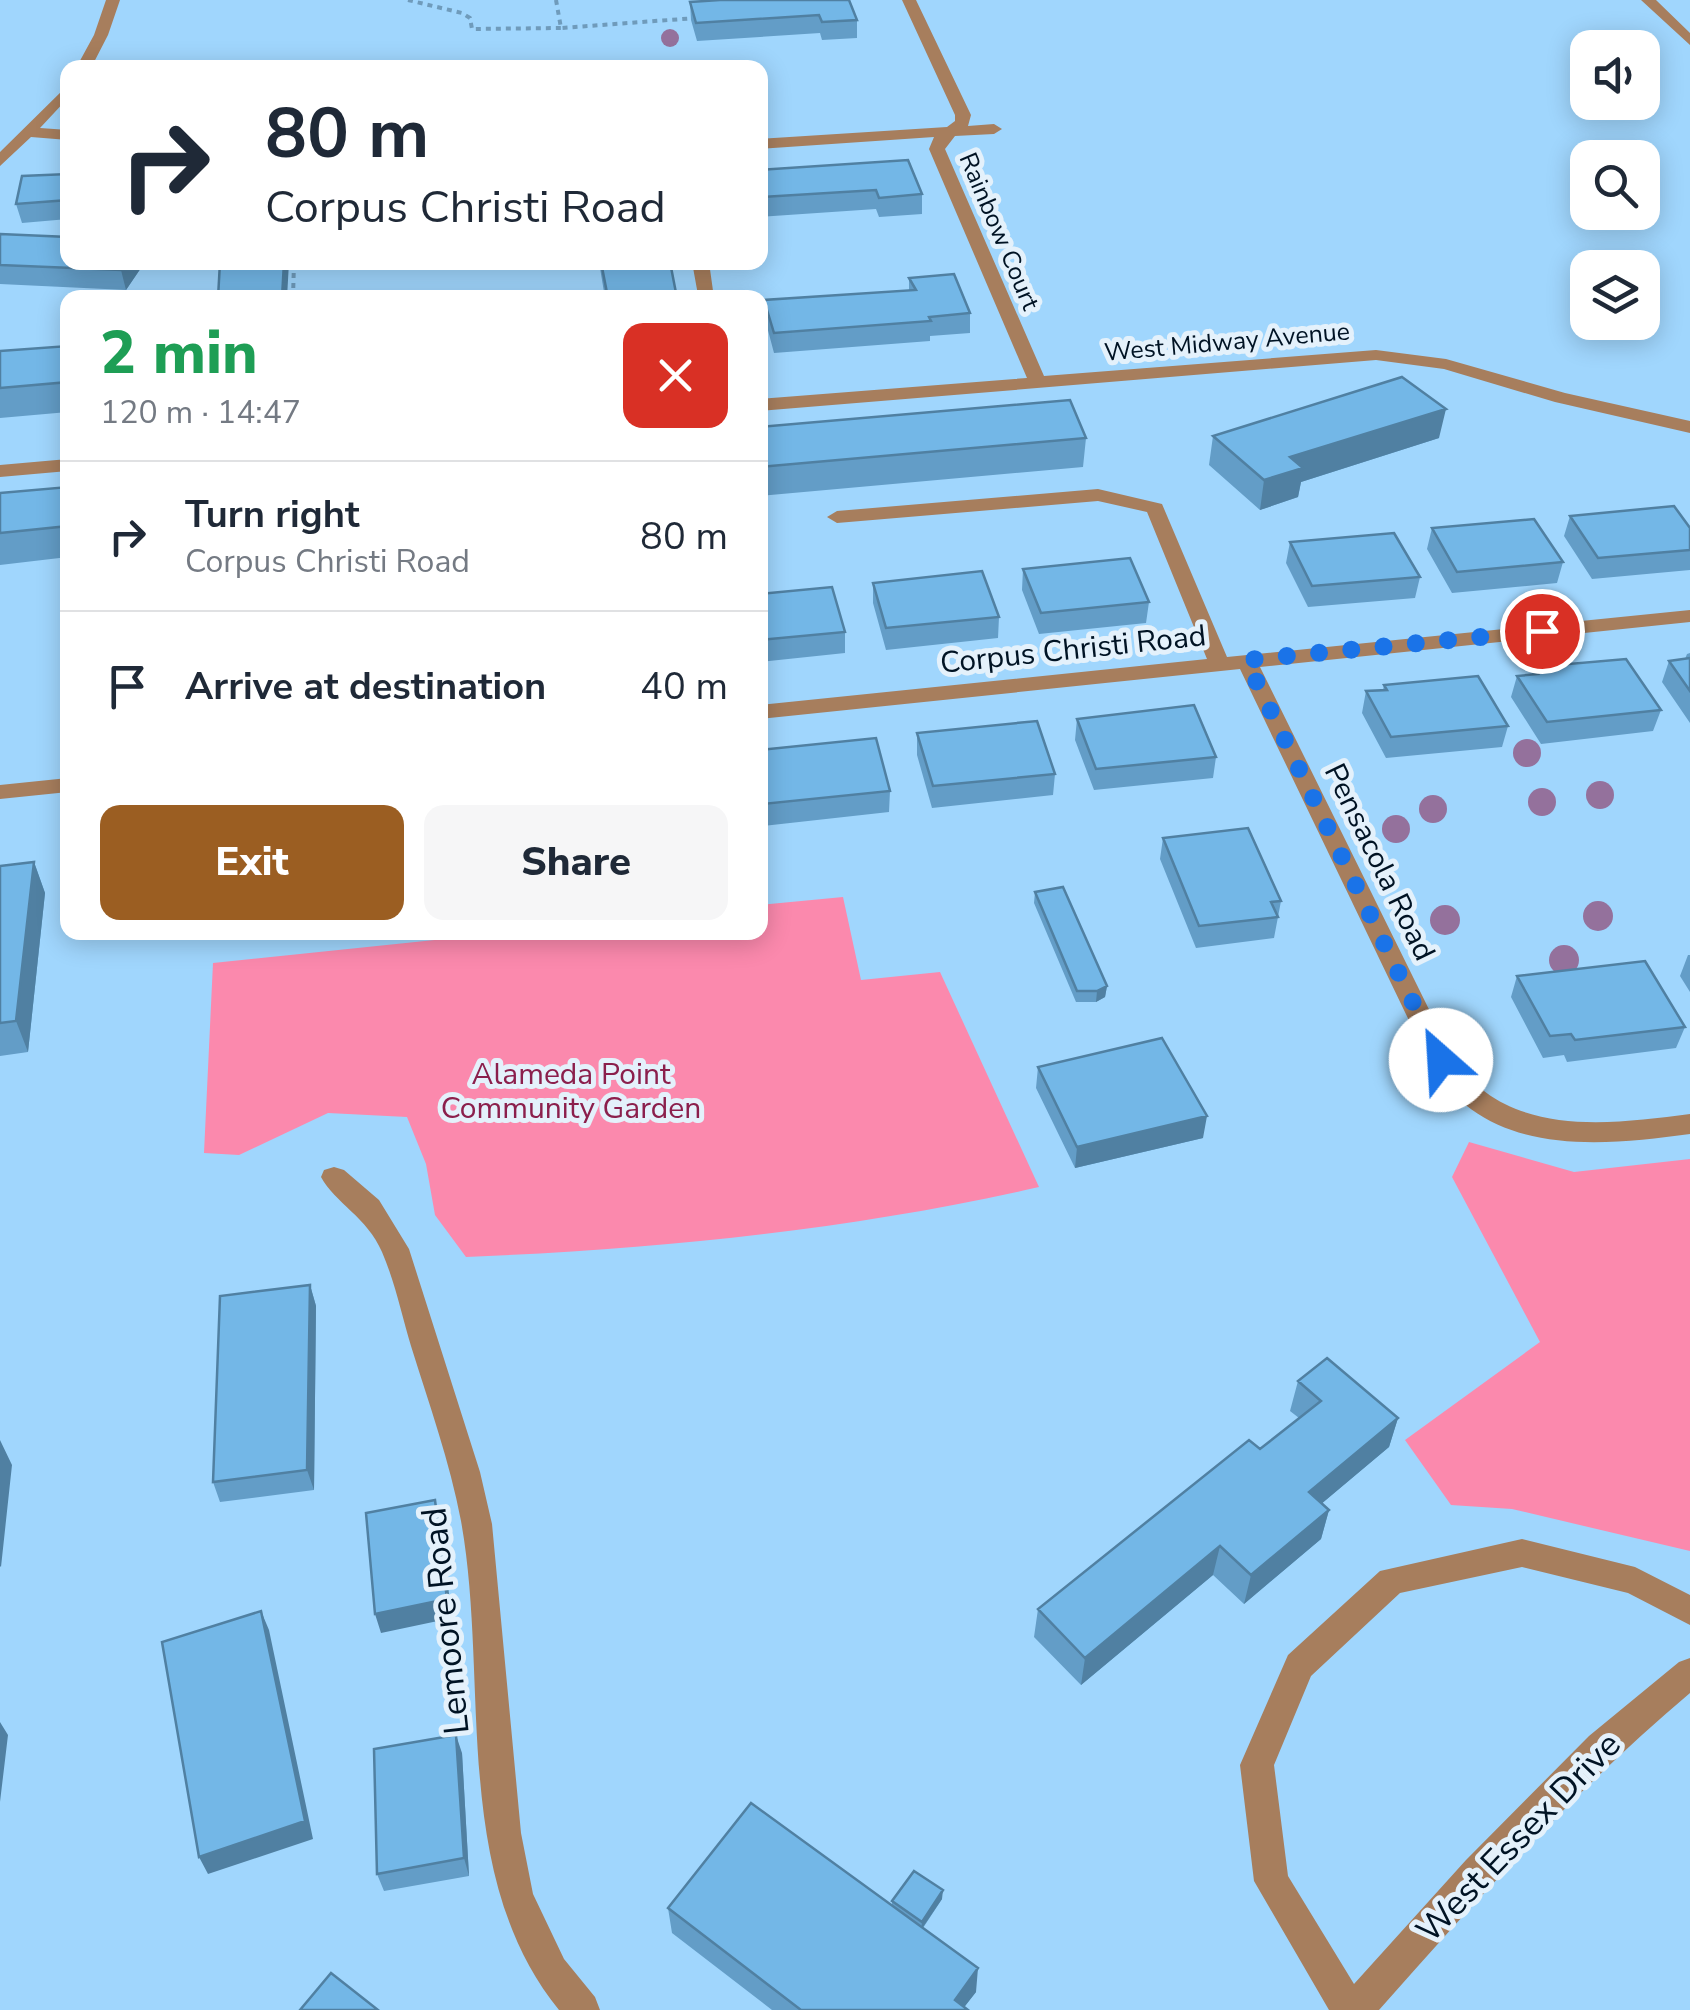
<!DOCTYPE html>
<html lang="en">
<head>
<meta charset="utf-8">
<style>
  body { margin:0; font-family:"Nunito Sans",sans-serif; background:#f6f6f7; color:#1f2937; height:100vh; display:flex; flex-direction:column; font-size:38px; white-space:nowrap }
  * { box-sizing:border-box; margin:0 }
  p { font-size:32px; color:#747a83 }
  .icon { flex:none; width:55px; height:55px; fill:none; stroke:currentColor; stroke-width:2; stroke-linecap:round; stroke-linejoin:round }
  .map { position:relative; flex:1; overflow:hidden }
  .drawer { position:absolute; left:60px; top:290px; width:708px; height:650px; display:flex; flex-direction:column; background:#fff; border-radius:20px; box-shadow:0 5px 25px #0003 }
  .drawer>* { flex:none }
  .banner { position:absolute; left:60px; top:60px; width:708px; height:210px; border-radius:20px; box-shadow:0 5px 25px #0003; background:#fff; color:#1f2937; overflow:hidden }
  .controls { position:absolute; left:1570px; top:30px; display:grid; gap:20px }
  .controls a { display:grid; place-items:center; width:90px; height:90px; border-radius:20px; background:#fff; box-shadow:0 5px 25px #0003; font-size:50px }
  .pin { position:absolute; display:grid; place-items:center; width:85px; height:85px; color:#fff; margin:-42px; border:5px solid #fff; border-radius:50%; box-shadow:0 2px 10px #0007 }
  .me { position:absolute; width:110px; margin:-55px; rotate:334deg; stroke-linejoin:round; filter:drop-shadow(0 0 8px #0008) }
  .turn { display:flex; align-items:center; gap:35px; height:210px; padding:0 40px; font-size:45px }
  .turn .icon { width:130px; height:130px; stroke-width:2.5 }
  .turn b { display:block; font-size:70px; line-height:85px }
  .round { display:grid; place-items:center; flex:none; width:105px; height:105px; border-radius:20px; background:#f6f6f7 }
  .headline { display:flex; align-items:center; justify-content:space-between; height:170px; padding:0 40px }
  h1 { font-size:60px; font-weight:800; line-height:75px; color:#1e9e55 }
  .button { display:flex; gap:20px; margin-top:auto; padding:20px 40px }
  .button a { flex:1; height:115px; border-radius:20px; background:#9b5e22; color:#fff; font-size:40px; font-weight:800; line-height:115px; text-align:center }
  .button a+a { background:#f6f6f7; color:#1f2937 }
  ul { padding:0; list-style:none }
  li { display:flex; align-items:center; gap:30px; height:150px; padding:0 40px; border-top:2px solid #e0e1e3 }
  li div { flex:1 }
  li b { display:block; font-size:38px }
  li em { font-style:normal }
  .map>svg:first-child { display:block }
  .green { fill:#fb89ad }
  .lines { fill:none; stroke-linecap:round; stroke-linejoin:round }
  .path { stroke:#6f9bbb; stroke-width:4; stroke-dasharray:5 5; stroke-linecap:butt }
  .minor { fill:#a77e5d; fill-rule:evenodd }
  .tree { fill:#94719c }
  .wall { fill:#639dc7 }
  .shaded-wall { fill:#5080a2 }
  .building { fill:#73b7e7; stroke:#5080a2; stroke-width:2.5 }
  .route { stroke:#1a73e8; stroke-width:18; stroke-dasharray:0 32.4 }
  .labels { text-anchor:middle; stroke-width:10; stroke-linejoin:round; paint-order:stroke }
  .far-street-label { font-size:25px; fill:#001324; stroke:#e4f1fb }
  .street-label { font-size:30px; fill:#001324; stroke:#e4f1fb }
  .park-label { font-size:30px; fill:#8b1f4c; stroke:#e4f1fb }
  .near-street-label { font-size:35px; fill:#001324; stroke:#e4f1fb }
</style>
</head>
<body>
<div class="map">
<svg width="1690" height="2010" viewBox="0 0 1690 2010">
  <rect width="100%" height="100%" fill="#a0d6fd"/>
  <!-- green -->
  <path class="green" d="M843 897 861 980 940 972 1039 1187C851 1230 658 1249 466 1257L435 1215 426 1164 407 1117 328 1113 239 1155 204 1153 213 963 502 933 760 932V905Z
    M1469 1142 1574 1172 1690 1159V1551L1512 1509 1451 1505 1405 1440 1540 1342 1452 1177Z"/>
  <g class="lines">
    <!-- path -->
    <path class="path" d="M408 0 462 13 470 18 472 29 561 28
      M556 0 561 28 696 18
      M293 298 294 262"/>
    <!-- minor -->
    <path class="minor" d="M106 0H120L108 35 91 68H76L94 35Z
      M902 0H916L971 115 968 126 994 124 1002 129 994 134 955 136 945 149 1044 376 1376 350 1446 359 1565 393 1690 421V433L1555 402 1444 369 1376 360 760 411V399L1027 378 929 149 934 137 760 149V139L947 127 955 121V115Z
      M1641 0H1656L1690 33V45Z
      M68 85V98L40 128 68 130V140L31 137 0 166V152Z
      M692 262H709L714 298 698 295Z
      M68 459V471L0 477V465Z
      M1098 489 1162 504 1227 657 1690 610V622L1260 667 1452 1056C1505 1138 1605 1125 1690 1114V1134C1594 1147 1483 1157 1428 1060L1240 669 760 719V705L1207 659 1147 512 1098 501 837 523 827 517 837 511Z
      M68 778V792L0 799V785Z
      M334 1167 344 1170 379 1200 409 1249 480 1472 492 1524 521 1833 533 1894 564 1959 595 1997 600 2010H559C449 1874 490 1682 461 1521 450 1462 429 1404 411 1346 402 1316 395 1282 382 1252 367 1217 335 1203 321 1177L324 1170Z
      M1522 1539 1635 1567 1690 1595V1625L1628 1593 1522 1567 1400 1593 1311 1676 1274 1765 1288 1876 1354 1984 1466 1860 1589 1736 1679 1662 1690 1658V1693C1576 1789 1478 1898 1379 2010H1329L1254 1881 1240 1765 1288 1655 1380 1571Z"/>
  </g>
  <!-- trees -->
  <g class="tree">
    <circle cx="670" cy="38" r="9"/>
    <circle cx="1527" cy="753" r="14"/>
    <circle cx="1600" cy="795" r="14"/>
    <circle cx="1542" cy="802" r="14"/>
    <circle cx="1433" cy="809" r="14"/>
    <circle cx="1396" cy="829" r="14"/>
    <circle cx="1598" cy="916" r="15"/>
    <circle cx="1445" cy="920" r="15"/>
    <circle cx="1564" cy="960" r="15"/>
  </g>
  <!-- wall -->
  <path class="wall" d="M690 2 857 20V38L822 40 820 33 697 41 691 20Z
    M760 170 922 194V214L879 217 876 209 760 217Z
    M68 174V219L22 223 16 204Z
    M0 234 68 262H145L126 290 0 284Z
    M599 262H670L677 298H605Z
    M909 278 970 313V333L930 336V341L774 353 765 319 764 300 909 290Z
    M68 346V412L0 418V351Z
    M760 427 1086 438 1083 467 760 496Z
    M1213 436 1439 438 1301 482 1298 497 1260 510 1209 465Z
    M68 487V557L0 565V493Z
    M1570 516 1690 528V570L1592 579 1564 536Z
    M1432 528 1563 562 1557 583 1452 593 1427 549Z
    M1290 542 1420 577 1415 598 1308 607 1286 563Z
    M1023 569 1149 602 1146 623 1039 634 1022 590Z
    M873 583 999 617 998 638 886 650 873 603Z
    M760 594 845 632V653L760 662Z
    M1690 653V723L1662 682 1669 661 1685 659 1687 654Z
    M1534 667 1661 710 1653 731 1541 744 1511 697 1517 676 1532 675Z
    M1384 685 1508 726 1502 747 1386 758 1362 713 1366 691 1383 690Z
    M1077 719 1216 757 1213 778 1094 790 1075 740Z
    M917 733 1055 774 1053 795 932 808 917 755Z
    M760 750 890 791 889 812 763 826 760 808Z
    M1163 838 1281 901 1274 938 1196 948 1160 859Z
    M34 862 45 893 28 1052 0 1056V866Z
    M1035 892 1107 986 1105 997 1096 1002H1076L1034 903Z
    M1688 955H1690V992L1680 976Z
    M1517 976 1685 1027 1676 1048 1567 1062 1564 1055 1543 1058 1511 997Z
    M1038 1067 1203 1138 1075 1168 1036 1088Z
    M310 1285 316 1306 314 1490 220 1502 213 1482Z
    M1298 1381 1398 1418 1389 1447 1322 1503 1329 1510 1321 1539 1244 1604 1213 1575 1081 1685 1034 1637 1038 1609 1260 1449 1299 1418 1290 1411Z
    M462 1753 469 1876 384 1891 377 1874Z
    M942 1899 923 1928 976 1992 964 2007 968 2010H772L672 1933 668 1908 892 1905V1901Z"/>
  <!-- shaded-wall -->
  <path class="shaded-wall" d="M127 262H145L126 290 121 270Z
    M284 262H289L287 298H282Z
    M1446 409 1439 438 1301 482 1298 497 1260 510 1264 480 1290 457Z
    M34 862 45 893 28 1052 16 1021Z
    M1107 986 1105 997 1096 1002 1097 991Z
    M1207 1116 1203 1138 1075 1168 1077 1147Z
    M310 1285 316 1306 314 1490 307 1470Z
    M1398 1418 1389 1447 1301 1521 1309 1492Z
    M0 1440 12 1465 1 1567 0 1566Z
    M435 1500 440 1520 452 1618 381 1633 375 1614Z
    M1329 1510 1321 1539 1244 1604 1251 1575Z
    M1220 1546 1213 1575 1081 1685 1085 1658Z
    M261 1611 269 1630 313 1839 208 1874 199 1857Z
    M0 1722 8 1735 0 1802Z
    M456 1735 462 1753 469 1876 464 1858Z
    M943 1890 942 1899 921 1930 922 1922Z
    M978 1968 976 1992 962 2010 955 2000Z"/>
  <!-- building -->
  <path class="building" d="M720 0H849L857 20 822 22 819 15 696 23 690 2Z
    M908 160 922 194 879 198 876 190 760 197V170Z
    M68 174V200L16 204 22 176Z
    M0 234 68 237V262H127L121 270 0 265Z
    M220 262H284L282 298H218Z
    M601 262H670L677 298H608Z
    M954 274 970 313 929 317 931 321 774 333 764 300 916 290 909 278Z
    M68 346V382L0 388V351Z
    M1402 377 1446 409 1290 457 1303 468 1264 480 1213 436Z
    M1070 400 1086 438 760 467V427Z
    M68 487V526L0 533V493Z
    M1674 506 1690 528V550L1598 558 1570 516Z
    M1534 519 1563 562 1457 572 1432 528Z
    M1394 533 1420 577 1312 586 1290 542Z
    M1130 558 1149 602 1041 613 1023 569Z
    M982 571 999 617 886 628 873 583Z
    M832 587 845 632 760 640V594Z
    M1690 658V691L1669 661Z
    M1626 659 1661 710 1547 722 1517 676 1538 674 1534 667Z
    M1478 676 1508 726 1391 737 1366 691 1387 690 1384 685Z
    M1194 705 1216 757 1096 769 1077 719Z
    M1037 721 1055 774 933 786 917 733Z
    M876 738 890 791 763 804 760 790V750Z
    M1248 828 1281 901 1271 902 1278 917 1199 926 1163 838Z
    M34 862 16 1021 0 1023V866Z
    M1063 887 1107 986 1097 991H1077L1035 892Z
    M1645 961 1685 1027 1575 1040 1571 1034 1550 1036 1517 976Z
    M1162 1038 1207 1116 1077 1147 1038 1067Z
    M310 1285 307 1470 213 1482 220 1296Z
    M1327 1358 1398 1418 1309 1492 1329 1510 1251 1575 1220 1546 1085 1658 1038 1609 1249 1440 1260 1449 1321 1401 1298 1381Z
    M435 1500 447 1599 375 1614 366 1513Z
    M261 1611 305 1821 199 1857 162 1642Z
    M456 1735 464 1858 377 1874 374 1749Z
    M751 1803 978 1968 955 2000 968 2010H801L668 1908Z
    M914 1871 943 1890 922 1922 892 1901Z
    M331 1973 378 2010H300Z"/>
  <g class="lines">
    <!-- route -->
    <path class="route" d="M1441 1060 1246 660 1542 631"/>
  </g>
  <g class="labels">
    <!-- far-street labels -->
    <g class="far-street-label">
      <text transform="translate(1000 231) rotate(67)" y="9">Rainbow Court</text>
      <text transform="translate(1227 341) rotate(-5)" y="9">West Midway Avenue</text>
    </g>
    <!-- street labels -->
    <g class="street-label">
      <text transform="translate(1073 649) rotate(-6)" y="10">Corpus Christi Road</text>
      <text transform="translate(1380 862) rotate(64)" y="10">Pensacola Road</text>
    </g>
    <!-- park labels -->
    <g class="park-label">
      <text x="571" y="1084">Alameda Point<tspan x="571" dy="34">Community Garden</tspan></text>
    </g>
    <!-- near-street labels -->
    <g class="near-street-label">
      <text transform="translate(445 1621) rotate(-96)" y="12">Lemoore Road</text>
      <text transform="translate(1518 1837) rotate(-46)" y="12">West Essex Drive</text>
    </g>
  </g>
</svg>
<div class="controls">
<a><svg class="icon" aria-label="sound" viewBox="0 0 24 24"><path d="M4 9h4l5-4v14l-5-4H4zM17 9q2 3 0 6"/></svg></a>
<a><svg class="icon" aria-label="search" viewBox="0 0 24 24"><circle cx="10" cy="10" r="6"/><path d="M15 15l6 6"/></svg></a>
<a><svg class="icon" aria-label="layers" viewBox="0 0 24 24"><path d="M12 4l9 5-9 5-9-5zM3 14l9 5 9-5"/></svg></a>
</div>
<div class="pin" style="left:1542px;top:631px;background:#d93025"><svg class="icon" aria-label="arrive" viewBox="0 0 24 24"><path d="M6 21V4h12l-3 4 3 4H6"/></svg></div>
<svg class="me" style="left:1441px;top:1060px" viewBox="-20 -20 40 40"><circle r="19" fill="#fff"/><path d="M0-13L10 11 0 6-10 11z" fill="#1a73e8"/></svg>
<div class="banner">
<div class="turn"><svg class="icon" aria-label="right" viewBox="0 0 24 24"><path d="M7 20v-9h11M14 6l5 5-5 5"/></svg><div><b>80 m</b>Corpus Christi Road</div></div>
</div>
<section class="drawer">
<div class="headline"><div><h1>2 min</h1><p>120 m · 14:47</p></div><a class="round" style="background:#d93025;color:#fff"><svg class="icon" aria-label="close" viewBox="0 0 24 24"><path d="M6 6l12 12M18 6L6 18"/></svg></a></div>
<ul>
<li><svg class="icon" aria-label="right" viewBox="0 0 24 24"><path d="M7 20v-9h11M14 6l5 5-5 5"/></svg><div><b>Turn right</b><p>Corpus Christi Road</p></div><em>80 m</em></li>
<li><svg class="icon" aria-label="arrive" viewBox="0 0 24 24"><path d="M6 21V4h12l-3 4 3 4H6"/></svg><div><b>Arrive at destination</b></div><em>40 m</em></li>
</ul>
<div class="button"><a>Exit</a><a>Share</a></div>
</section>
</div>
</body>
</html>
